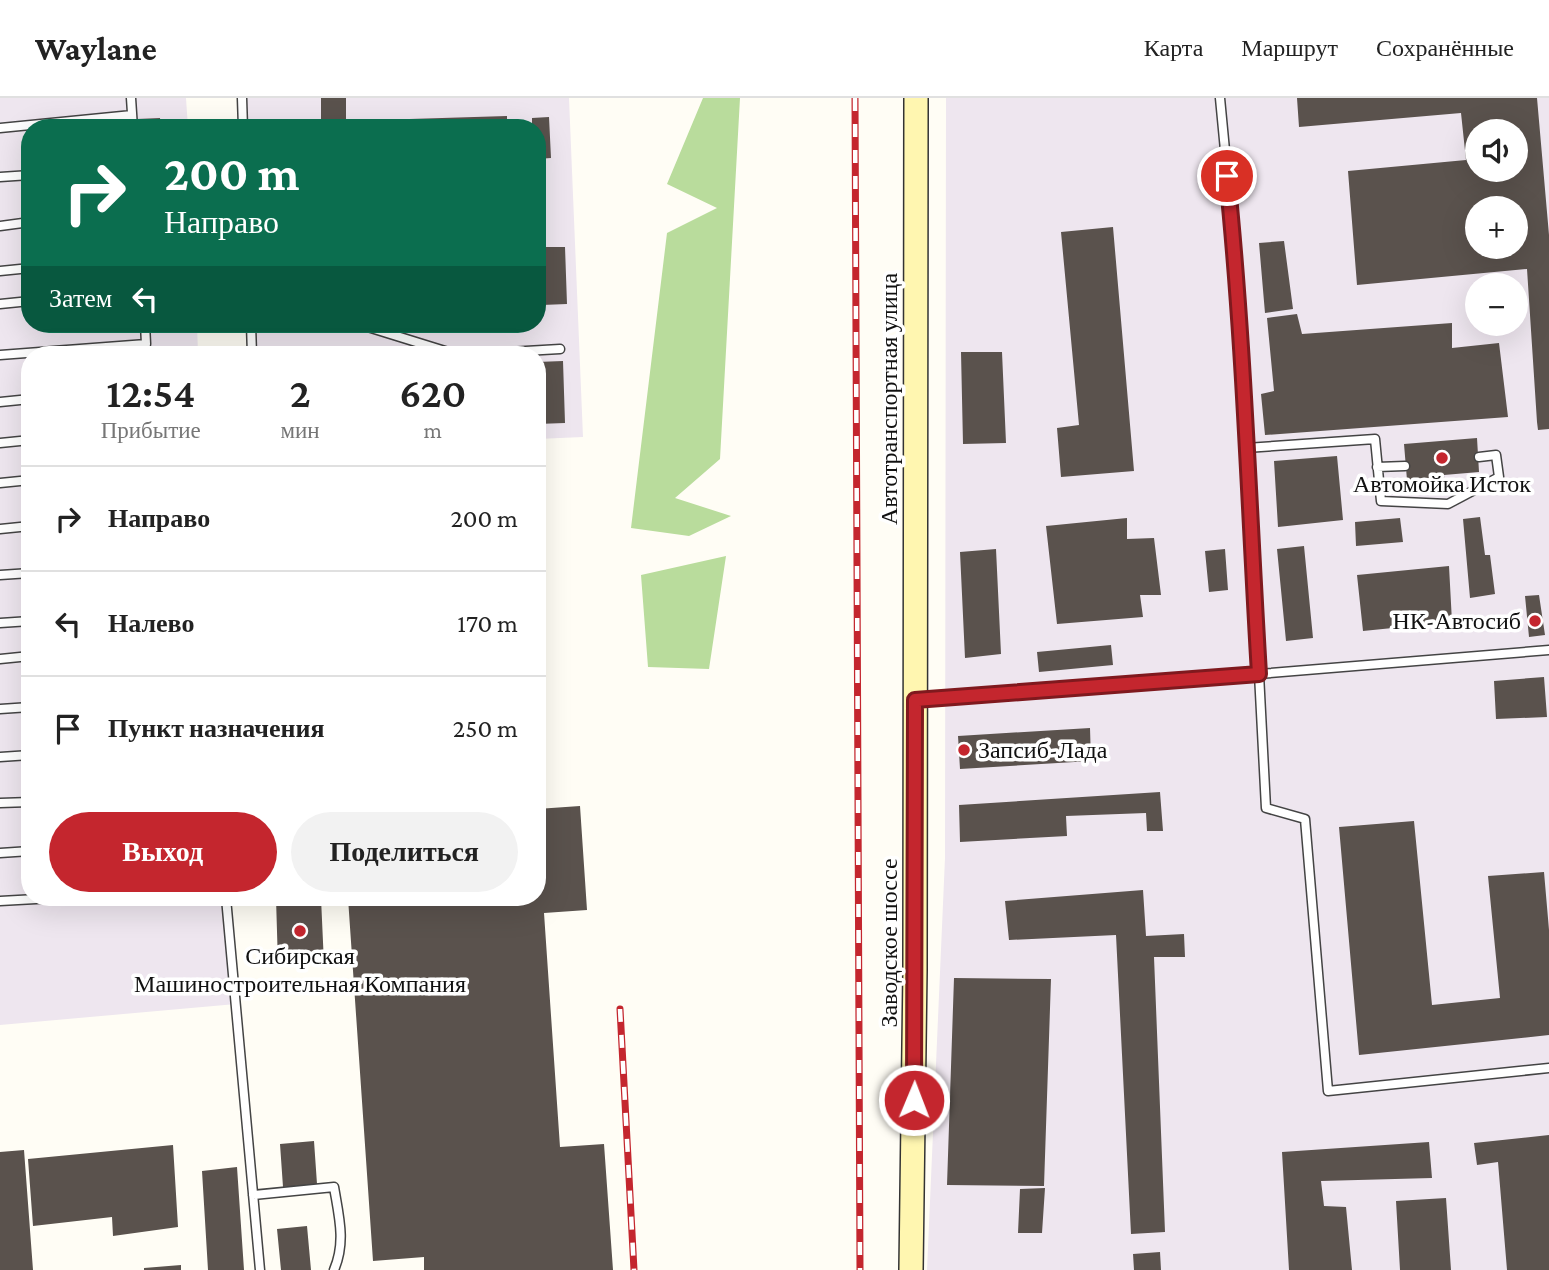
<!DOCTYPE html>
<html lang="ru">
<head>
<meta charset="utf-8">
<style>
  body { margin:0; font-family:"Crimson Pro",serif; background:#f2f2f2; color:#222; height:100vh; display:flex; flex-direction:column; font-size:26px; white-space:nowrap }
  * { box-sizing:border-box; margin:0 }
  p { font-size:23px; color:#767676 }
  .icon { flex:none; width:38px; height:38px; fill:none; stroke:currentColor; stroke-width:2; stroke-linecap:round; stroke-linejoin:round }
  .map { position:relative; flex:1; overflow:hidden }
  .panel { position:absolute; left:21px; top:248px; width:525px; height:560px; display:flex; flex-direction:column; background:#fff; border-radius:28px; box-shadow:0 7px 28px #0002 }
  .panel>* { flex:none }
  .hud { position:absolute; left:21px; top:21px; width:525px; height:214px; border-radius:28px; box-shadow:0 7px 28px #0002; background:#0b6e4f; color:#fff; overflow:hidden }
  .fabs { position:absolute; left:1465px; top:21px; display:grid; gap:14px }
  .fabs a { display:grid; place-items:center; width:63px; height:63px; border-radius:50%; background:#fff; box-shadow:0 7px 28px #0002; font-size:35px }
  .pin { position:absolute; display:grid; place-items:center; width:60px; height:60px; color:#fff; margin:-30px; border:4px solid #fff; border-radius:50%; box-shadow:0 2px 7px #0007 }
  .me { position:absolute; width:77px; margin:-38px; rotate:1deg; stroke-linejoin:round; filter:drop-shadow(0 0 5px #0008) }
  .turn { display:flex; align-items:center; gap:24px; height:147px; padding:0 28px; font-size:32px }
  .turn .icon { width:91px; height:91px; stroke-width:2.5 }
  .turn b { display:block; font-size:49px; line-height:60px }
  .then { display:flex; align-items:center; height:66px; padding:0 28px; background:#0003; gap:14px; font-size:26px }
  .eta { display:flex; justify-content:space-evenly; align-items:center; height:119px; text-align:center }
  .eta b { font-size:42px; font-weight:600; line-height:49px }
  .primary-button { display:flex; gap:14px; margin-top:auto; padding:14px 28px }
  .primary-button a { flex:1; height:80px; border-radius:42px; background:#c4262e; color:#fff; font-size:28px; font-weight:600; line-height:80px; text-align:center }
  .primary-button a+a { background:#f2f2f2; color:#222 }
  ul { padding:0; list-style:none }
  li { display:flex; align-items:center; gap:21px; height:105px; padding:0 28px; border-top:2px solid #e0e0e0 }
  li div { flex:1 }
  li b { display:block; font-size:26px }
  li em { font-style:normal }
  header { display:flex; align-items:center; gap:42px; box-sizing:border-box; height:98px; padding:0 35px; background:#fff; border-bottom:2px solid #e0e0e0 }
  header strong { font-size:33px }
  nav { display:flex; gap:38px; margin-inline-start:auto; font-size:24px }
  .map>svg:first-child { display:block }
  .industrial { fill:#eee6ef; fill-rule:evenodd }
  .forest { fill:#b9dc9c }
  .building { fill:#5a524d; fill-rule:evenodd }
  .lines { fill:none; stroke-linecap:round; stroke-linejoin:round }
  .lane-casing { stroke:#444; stroke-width:11 }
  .secondary-casing { stroke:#333; stroke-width:26 }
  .lane { stroke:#fff; stroke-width:8 }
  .secondary { stroke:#fff6b0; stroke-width:23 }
  .rail-casing { stroke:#c4262e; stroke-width:7 }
  .rail { stroke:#fff; stroke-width:4.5; stroke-dasharray:13; stroke-linecap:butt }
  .route-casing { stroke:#7f191e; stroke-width:18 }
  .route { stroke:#c4262e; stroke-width:12 }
  .poi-dot { fill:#c4262e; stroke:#fff; stroke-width:2.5 }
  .labels { text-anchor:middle; stroke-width:7; stroke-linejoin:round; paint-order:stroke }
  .street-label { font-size:24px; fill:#111; stroke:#fff }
  .poi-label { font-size:24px; fill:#111; stroke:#fff }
</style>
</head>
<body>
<header>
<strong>Waylane</strong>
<nav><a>Карта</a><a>Маршрут</a><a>Сохранённые</a></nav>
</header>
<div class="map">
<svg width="1549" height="1172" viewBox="0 0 1549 1172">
  <rect width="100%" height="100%" fill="#fffdf5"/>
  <!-- industrial -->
  <path class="industrial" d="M0 0H186L188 30H30V226H197L198 257H30V800H226L236 906 0 927Z
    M242 0H569L583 339 537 341V257H252L251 226H537V30H243Z
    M946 0H1549V1172H927L945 760ZM1477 33H1516V72H1477ZM1477 110H1516V149H1477ZM1477 187H1516V226H1477Z"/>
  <!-- forest -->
  <path class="forest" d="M703 0H740L720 361 675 400 731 418 689 438 631 430 667 135 717 110 667 86Z
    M726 458 709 571 648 569 641 477Z"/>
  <!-- building -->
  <path class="building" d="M321 0H346V26L321 27Z
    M1297 0H1537L1549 137V331L1538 332 1537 324 1527 171 1357 187 1348 73 1466 62 1461 15 1299 29ZM1477 33H1516V72H1477ZM1477 110H1516V149H1477Z
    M507 18V30H377V22Z
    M549 19 551 60 537 61V30H532V20Z
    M160 20 161 30H138L137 21Z
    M1113 129 1134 373 1061 379 1057 330 1079 327 1061 134Z
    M1284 143 1293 211 1265 215 1259 145Z
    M540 149H565L567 206 542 207Z
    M1297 216 1302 236 1452 225V250L1499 245 1508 319 1265 337 1261 296 1274 293 1267 220Z
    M961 254H1002L1006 345 963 346Z
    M563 263 565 325 537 326V264Z
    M1477 340 1479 374 1444 377 1445 391 1408 394 1404 346Z
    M1337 358 1343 422 1278 429 1274 363Z
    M1480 419 1485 457H1490L1495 496 1470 500 1463 421Z
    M1127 420V441L1154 440 1161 497H1140L1143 519 1057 526 1046 428Z
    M1400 420 1403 444 1356 448 1355 424Z
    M1304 448 1313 540 1286 543 1277 451Z
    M996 451 1001 556 965 560 960 454Z
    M1225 451 1228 492 1209 494 1205 453Z
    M1449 468 1452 524 1363 533 1357 477Z
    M1539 497 1545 537 1529 539 1525 498Z
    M1111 547 1113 567 1039 574 1037 554Z
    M1544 579 1547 619 1496 621 1494 583Z
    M1090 630 1091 663 960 671 958 638Z
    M1160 694 1163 733H1147L1146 715 1066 718 1067 738 960 744 959 707Z
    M580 708 587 812 544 815 560 1049 604 1046 613 1172H424V1159L373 1163 348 800H537V711Z
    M1414 723 1432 907 1500 900 1488 778 1544 774 1549 832V937L1359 957 1339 729Z
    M1143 792 1146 838 1184 836 1185 859H1154L1165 1134 1131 1136 1116 837 1009 842 1005 803Z
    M276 800H321L324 866 278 867Z
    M954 880 1051 881 1044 1088 947 1087Z
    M1549 1037V1172H1507L1498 1064 1477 1067 1474 1045Z
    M314 1043 317 1086 283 1089 280 1046Z
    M1429 1044 1432 1080 1321 1083 1324 1108 1346 1109 1352 1172H1289L1282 1054Z
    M173 1047 178 1129 113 1138 112 1119 33 1128 28 1061Z
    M24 1052 33 1172H0V1054Z
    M237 1069 244 1172H208L202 1073Z
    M1045 1090 1042 1135H1018L1020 1091Z
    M1446 1100 1451 1172H1400L1396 1103Z
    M307 1128 311 1172H281L277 1131Z
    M1160 1154 1161 1172H1134L1133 1156Z
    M181 1167V1172H144V1170Z"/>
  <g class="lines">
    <defs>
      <path id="lane" d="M131 0 133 30
        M242 0 243 30
        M0 30 132 17
        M0 79 30 77
        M0 128 30 124
        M0 173 30 170
        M0 206 30 203
        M251 226 252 257
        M358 226 458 257 560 251
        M0 257 146 246 145 226
        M0 304 30 301
        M0 345 30 342
        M1246 350 1375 341 1381 403 1448 406 1499 379 1496 357 1479 359
        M1377 369 1405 368
        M0 385 30 382
        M0 431 30 428
        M0 477 30 475
        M0 525 30 523
        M1549 552 1259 576 1266 710 1305 721 1328 993 1549 970
        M0 561 30 558
        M918 602 1259 576 1246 350 1240 209 1220 0
        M0 611 30 609
        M0 659 30 657
        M0 705 30 704
        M0 755 30 753
        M226 800 260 1172
        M0 803 54 800
        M253 1097 334 1089C339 1119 346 1144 334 1172"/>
      <path id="secondary" d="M911 1172 915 872 916 0"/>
    </defs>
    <!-- lane casing -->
    <use href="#lane" class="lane-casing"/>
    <!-- secondary casing -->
    <use href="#secondary" class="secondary-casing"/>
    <!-- lane -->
    <use href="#lane" class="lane"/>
    <!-- secondary -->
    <use href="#secondary" class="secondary"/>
    <defs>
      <path id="rail" d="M855 0 860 1172
        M620 911 634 1172"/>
    </defs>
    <!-- rail casing -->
    <use href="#rail" class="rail-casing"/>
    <!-- rail -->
    <use href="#rail" class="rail"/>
  </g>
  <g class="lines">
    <defs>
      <path id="route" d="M914 1002 915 602 1259 576C1249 410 1244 244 1227 78"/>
    </defs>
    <!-- route casing -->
    <use href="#route" class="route-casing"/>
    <!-- route -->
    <use href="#route" class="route"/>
  </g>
  <!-- markers -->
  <g class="poi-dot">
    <circle cx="1442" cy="360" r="7"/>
    <circle cx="1535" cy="523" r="7"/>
    <circle cx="964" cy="652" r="7"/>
    <circle cx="300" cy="833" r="7"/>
  </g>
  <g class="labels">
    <!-- street labels -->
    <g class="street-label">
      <text transform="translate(889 301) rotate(-90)" y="8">Автотранспортная улица</text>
      <text transform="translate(889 845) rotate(-90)" y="8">Заводское шоссе</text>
    </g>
    <!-- poi labels -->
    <g class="poi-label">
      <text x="1442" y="394">Автомойка Исток</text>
      <text x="1521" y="531" text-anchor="end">НК-Автосиб</text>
      <text x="978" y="660" text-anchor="start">Запсиб-Лада</text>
      <text x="300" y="866">Сибирская<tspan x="300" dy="28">Машиностроительная Компания</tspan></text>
    </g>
  </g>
</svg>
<div class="fabs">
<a><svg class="icon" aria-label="sound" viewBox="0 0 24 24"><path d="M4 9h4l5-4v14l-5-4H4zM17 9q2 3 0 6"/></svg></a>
<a>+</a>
<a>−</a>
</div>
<div class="pin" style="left:1227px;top:78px;background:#d93025"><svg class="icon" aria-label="arrive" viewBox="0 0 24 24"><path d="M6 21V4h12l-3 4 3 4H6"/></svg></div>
<svg class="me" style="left:914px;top:1002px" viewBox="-20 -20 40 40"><circle r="17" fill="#c4262e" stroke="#fff" stroke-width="3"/><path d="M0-11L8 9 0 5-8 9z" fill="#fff"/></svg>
<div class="hud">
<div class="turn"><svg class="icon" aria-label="right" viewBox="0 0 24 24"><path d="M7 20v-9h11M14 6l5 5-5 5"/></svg><div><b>200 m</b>Направо</div></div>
<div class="then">Затем<svg class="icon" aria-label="left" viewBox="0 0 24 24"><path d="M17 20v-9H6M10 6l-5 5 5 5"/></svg></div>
</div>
<section class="panel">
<div class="eta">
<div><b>12:54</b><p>Прибытие</p></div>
<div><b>2</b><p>мин</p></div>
<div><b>620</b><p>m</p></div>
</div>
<ul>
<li><svg class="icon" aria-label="right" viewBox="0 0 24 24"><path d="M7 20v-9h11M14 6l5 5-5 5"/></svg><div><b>Направо</b></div><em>200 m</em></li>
<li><svg class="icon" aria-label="left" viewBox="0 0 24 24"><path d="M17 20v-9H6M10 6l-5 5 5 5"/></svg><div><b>Налево</b></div><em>170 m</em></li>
<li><svg class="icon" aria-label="arrive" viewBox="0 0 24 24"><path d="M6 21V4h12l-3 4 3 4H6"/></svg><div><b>Пункт назначения</b></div><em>250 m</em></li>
</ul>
<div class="primary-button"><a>Выход</a><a>Поделиться</a></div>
</section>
</div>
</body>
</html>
